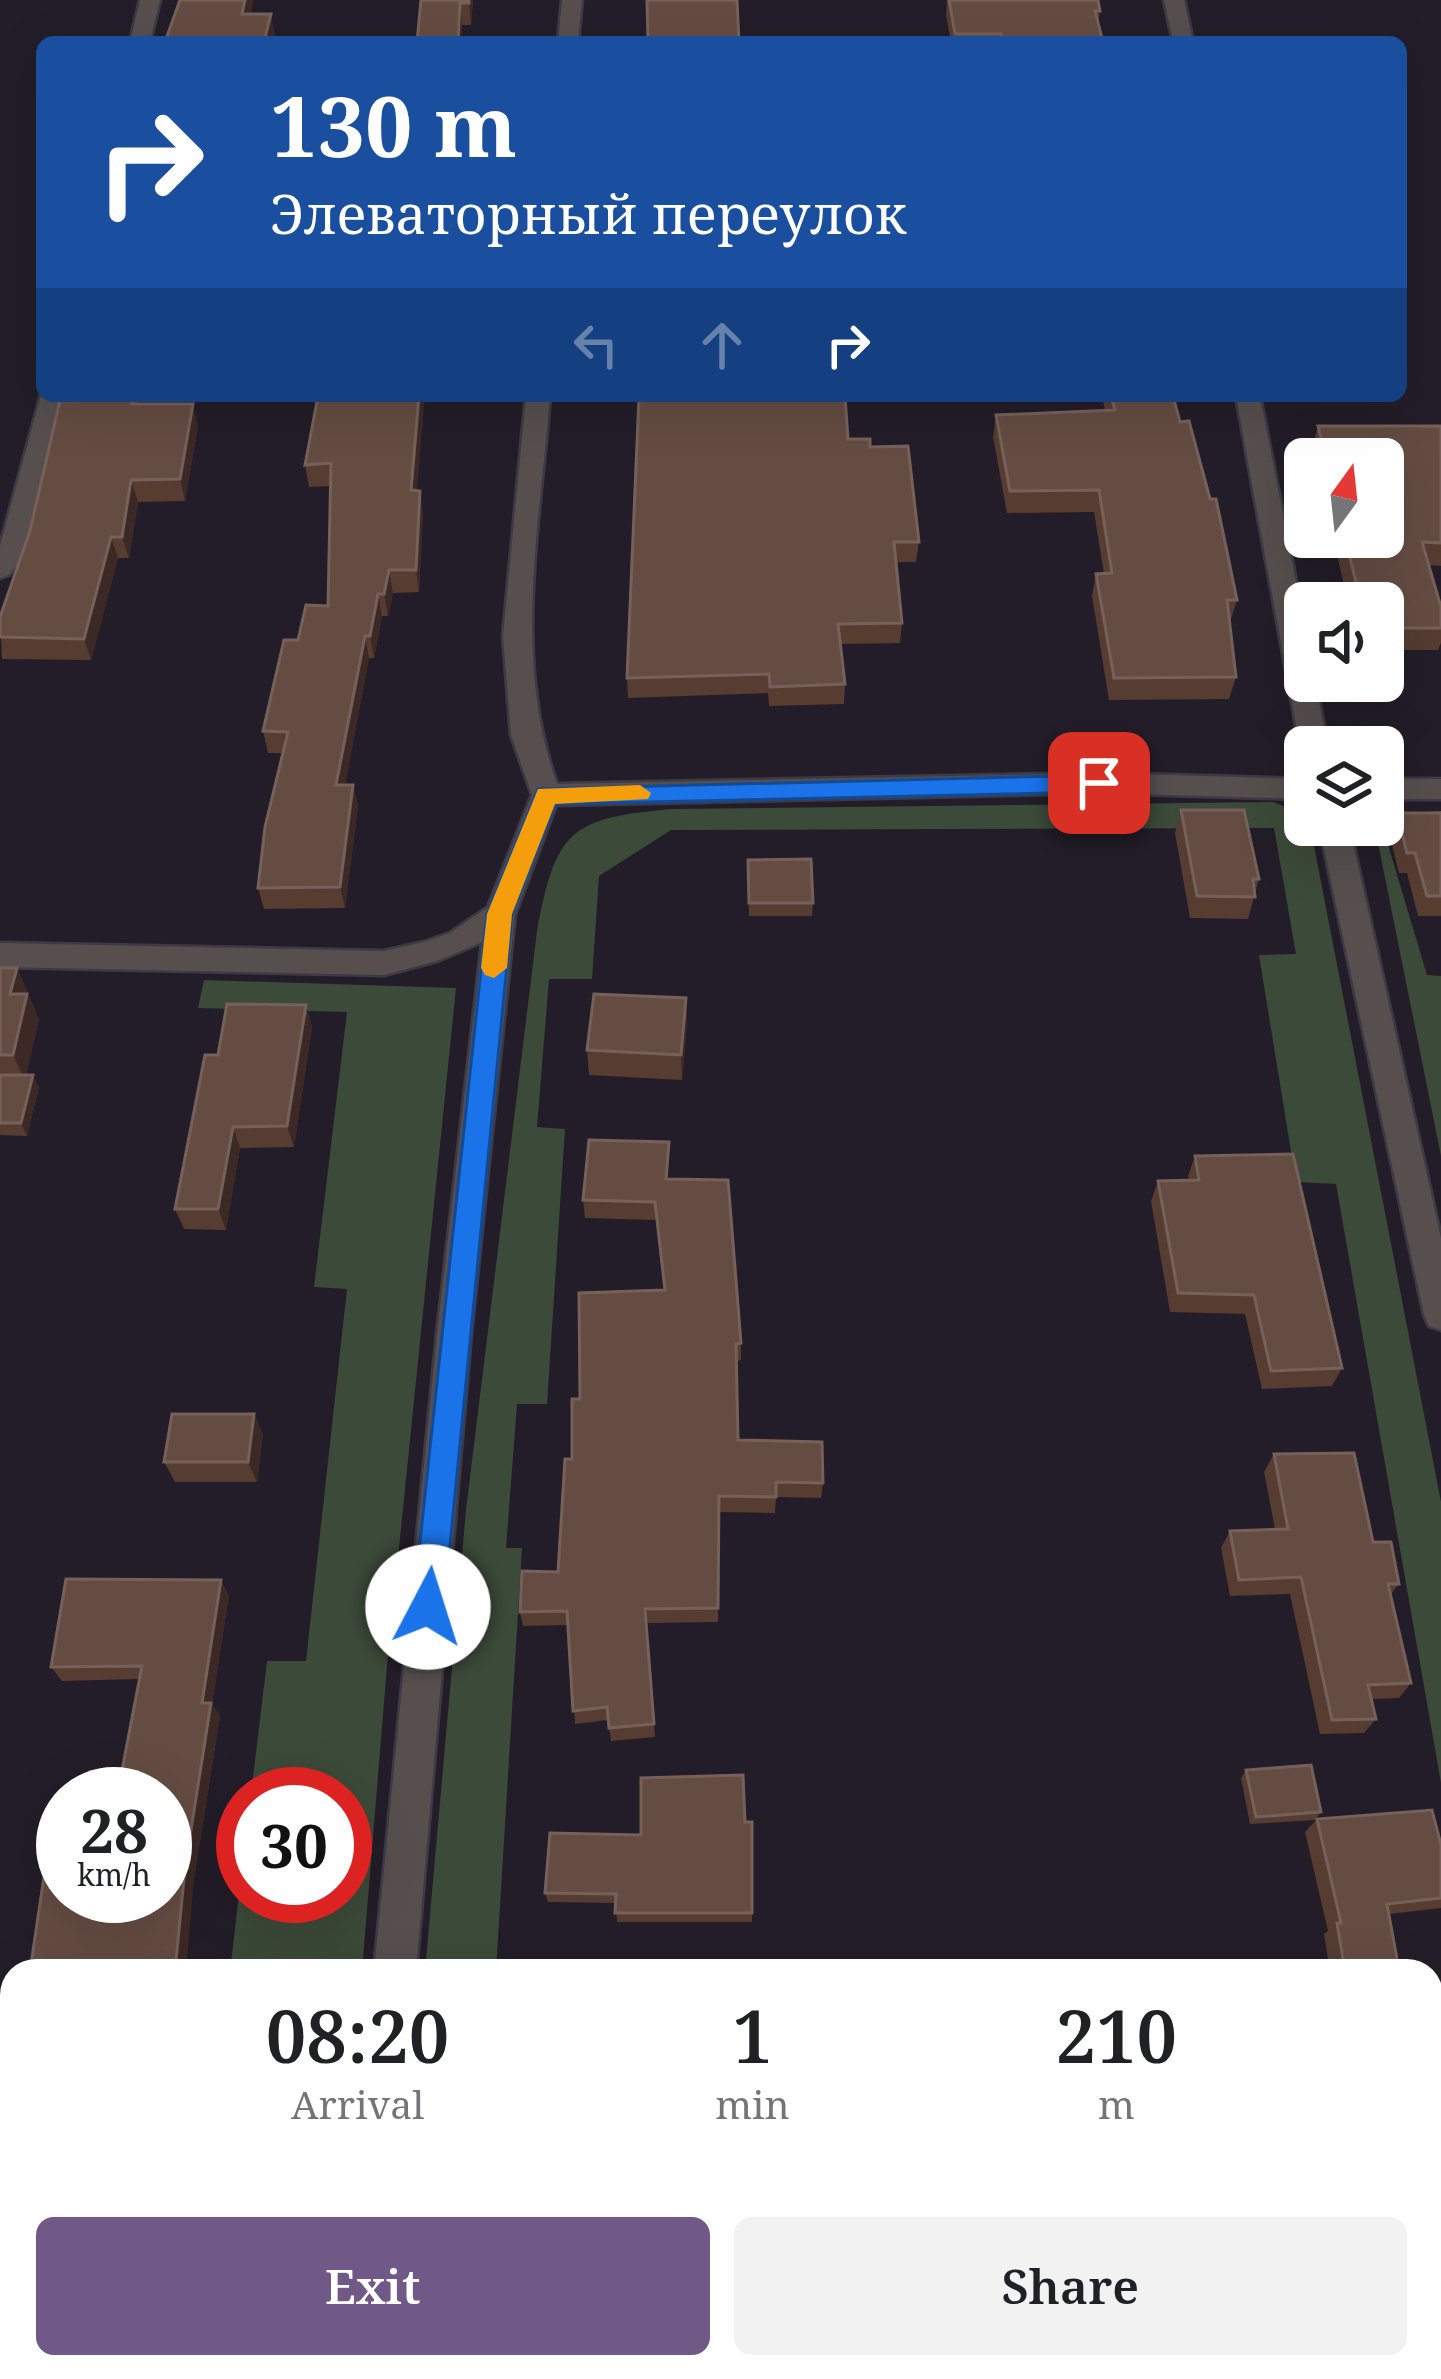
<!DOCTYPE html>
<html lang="en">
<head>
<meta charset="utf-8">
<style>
  body { margin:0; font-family:"Noto Serif",serif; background:#f2f2f2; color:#202124; height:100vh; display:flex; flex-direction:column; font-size:45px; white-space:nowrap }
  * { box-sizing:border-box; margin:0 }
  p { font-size:39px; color:#757577 }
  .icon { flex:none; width:66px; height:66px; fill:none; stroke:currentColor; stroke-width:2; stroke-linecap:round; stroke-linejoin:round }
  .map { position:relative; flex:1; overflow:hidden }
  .sheet { position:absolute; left:0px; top:1959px; width:1443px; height:420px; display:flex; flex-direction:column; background:#fff; border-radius:36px 36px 0 0; box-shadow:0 12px 48px #0002 }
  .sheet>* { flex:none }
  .hud { position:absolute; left:36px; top:36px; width:1371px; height:366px; border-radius:18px; box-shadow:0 12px 48px #0002; background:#1a4fa0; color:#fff; overflow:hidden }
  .needle { width:78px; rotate:15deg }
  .buttons { position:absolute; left:1284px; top:438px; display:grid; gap:24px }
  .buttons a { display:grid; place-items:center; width:120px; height:120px; border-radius:18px; background:#fff; box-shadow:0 12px 48px #0002; font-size:60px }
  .speed { position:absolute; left:36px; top:1767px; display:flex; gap:24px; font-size:60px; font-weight:700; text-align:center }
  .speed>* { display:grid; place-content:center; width:156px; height:156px; border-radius:50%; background:#fff; box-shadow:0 12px 48px #0002; line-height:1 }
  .speed small { font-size:30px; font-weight:400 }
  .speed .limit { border:18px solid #d22; background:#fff; color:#111 }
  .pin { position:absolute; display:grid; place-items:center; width:102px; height:102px; color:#fff; margin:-51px; border-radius:24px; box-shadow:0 6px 18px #0006 }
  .me { position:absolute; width:132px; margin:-66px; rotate:5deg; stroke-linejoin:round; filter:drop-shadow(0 0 9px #0008) }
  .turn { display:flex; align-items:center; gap:42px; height:252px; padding:0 36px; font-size:54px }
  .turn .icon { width:156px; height:156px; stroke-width:2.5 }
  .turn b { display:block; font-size:84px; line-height:102px }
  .lanes { display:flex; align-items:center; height:114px; padding:0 36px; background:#0003; justify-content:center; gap:60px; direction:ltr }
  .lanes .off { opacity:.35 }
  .eta { display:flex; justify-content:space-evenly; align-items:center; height:204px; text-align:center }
  .eta b { font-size:72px; font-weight:600; line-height:84px }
  .button { display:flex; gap:24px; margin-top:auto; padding:24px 36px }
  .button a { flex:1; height:138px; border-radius:18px; background:#705986; color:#fff; font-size:48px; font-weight:600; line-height:138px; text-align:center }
  .button a+a { background:#f2f2f2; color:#202124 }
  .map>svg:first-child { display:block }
  .green { fill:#3c4a39 }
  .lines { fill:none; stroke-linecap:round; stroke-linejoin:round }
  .minor-casing { stroke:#3e3a44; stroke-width:5 }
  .minor { fill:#564f4e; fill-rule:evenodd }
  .wall { fill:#563c31 }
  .shaded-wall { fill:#3c2926 }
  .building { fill:#644c42; stroke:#75615a; stroke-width:3 }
  .route { fill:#1a73e8; stroke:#114b97; stroke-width:3 }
  .slow { fill:#f59e0b }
</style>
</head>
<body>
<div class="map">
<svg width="1441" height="2379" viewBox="0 0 1441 2379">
  <rect width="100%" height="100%" fill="#221d28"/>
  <!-- green -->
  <path class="green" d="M1273 802 1305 815V825H1310L1441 1502V1783L1336 1184 1296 1182 1259 955 1296 954 1274 828 671 830 599 876 592 979H549L537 1127 565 1129 547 1404H517L506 1548H522L496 1971H425L466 1510 537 931C556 830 570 818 672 809Z
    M1441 811V829L1383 828 1427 975 1441 976V1156L1376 833C1388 811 1412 813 1441 811Z
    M204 980 456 988 387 1666 362 1971H230L243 1861V1896H345V1794H251L267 1661H306L347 1289 314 1287 347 1012 198 1008Z
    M182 2367H331L330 2379H180Z"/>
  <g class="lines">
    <defs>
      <path id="minor" d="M140 0H160L150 42H130Z
        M562 0H582L578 42H558Z
        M1164 0H1184L1193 42H1173Z
        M42 391V396H63L23 558 9 575 0 578V546Z
        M526 396H550C540 524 512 660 557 784L1099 773 1305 779V799L1099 793 556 805 515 914 471 1334 416 1971H374L437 1334 482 942 437 961 384 975 0 967V943L384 951 424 942 450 933 488 907 532 795 511 735 503 636Z
        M1236 396H1260L1305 628V681H1315L1328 747H1305V754L1300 747Z
        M1383 779H1441V799H1383Z
        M1319 825H1349L1441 1238V1330L1429 1326 1424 1315Z
        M336 2367H382L381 2379H335Z"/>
    </defs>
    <!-- minor casing -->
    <use href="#minor" class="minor-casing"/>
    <!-- minor -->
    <use href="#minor" class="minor"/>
  </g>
  <!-- wall -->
  <path class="wall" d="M421 0H473L471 25H462L461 42H417Z
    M947 0H1098L1100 11 1098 24 1103 42H951L946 15Z
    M61 396H139L138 404 198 426 185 501 138 502 129 558H118L91 660 2 659 0 617 30 531Z
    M1102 396H1173L1180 422 1237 600 1230 622 1236 677 1229 699 1109 700 1092 596 1096 574H1104L1094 512 1007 513 993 437 996 415 1105 411Z
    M421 425 416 490 423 513 419 592 393 593 388 616H382L374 658H369L345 785H353L358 806 345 908 264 909 258 888 283 753H268L263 731 298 640 328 606 331 486 309 487 305 465Z
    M1318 426H1441V566L1429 565 1441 607V643L1438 650H1383V603H1348L1333 537H1383V459H1314L1312 448Z
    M848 439 870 447 919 542 916 562H896L902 623 900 643 841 644 845 684 844 704 769 706 768 693 628 698 627 678Z
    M1181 810 1259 879 1248 919 1190 918 1175 833Z
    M1397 813H1441V916H1418L1407 873H1399L1389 833Z
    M748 860 813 903 812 916H749Z
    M0 968H17L39 1019 26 1075 39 1087 27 1136 0 1135Z
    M686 998 687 1023 682 1080 589 1075 587 1050Z
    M306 1005 312 1027 294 1147 240 1148 226 1230 184 1229 175 1209 218 1055Z
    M669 1142 668 1179 741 1343V1360L737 1361 738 1440 823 1483 821 1498 776 1497 775 1513 719 1512 718 1622 646 1623 655 1737 611 1741 608 1720 575 1724 568 1625 523 1626 520 1612 558 1572 580 1399 664 1290 656 1220 585 1218 583 1200Z
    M1195 1156 1342 1368 1332 1386 1262 1389 1245 1314 1170 1312 1151 1201 1158 1181 1189 1180 1188 1176Z
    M254 1414 263 1434 257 1482H175L164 1462Z
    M1274 1454 1373 1542 1399 1584 1390 1595 1411 1683 1399 1698 1372 1699 1376 1719 1364 1733 1320 1734 1290 1594 1230 1596 1221 1548 1230 1531 1275 1529 1264 1472Z
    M229 1595 212 1704 220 1716 194 1879 165 1896 119 1786 139 1679 62 1681 51 1667Z
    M1246 1770 1321 1812 1315 1820 1250 1824 1241 1778Z
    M1317 1819 1441 1845V1908L1389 1914 1398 1971H1330L1324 1934 1328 1931 1305 1832Z
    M745 1822H752V1922H617L616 1903 548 1902 545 1893 641 1835Z
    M1431 2092H1441V2208H1431Z
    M1441 2333V2379H1438L1431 2335Z"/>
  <!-- shaded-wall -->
  <path class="shaded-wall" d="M245 0H254L246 35 242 14Z
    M469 0H473L471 25 469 3Z
    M460 3 462 25 461 42H458Z
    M271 14 275 35 273 42H264Z
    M419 396H425L415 513 411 490Z
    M193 404 198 426 185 501 180 479Z
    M131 480 138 502 129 558 122 537Z
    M420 491 423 513 419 592 416 570Z
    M111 537 118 558 91 660 84 639Z
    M389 570 393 593 388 616 384 594Z
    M378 594 382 616 374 658 370 636Z
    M365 636 369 658 341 807 336 785Z
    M353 785 358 806 345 908 340 887Z
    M17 968 39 1019 25 1080 13 1055 10 994Z
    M686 998 687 1023 682 1080 681 1055Z
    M306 1005 312 1027 294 1147 287 1126Z
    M33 1075 39 1087 27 1136 21 1123Z
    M233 1127 240 1148 226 1230 218 1209Z
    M254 1414 263 1434 257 1482 248 1462Z
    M221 1580 229 1595 212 1704 220 1716 194 1879 186 1971H175L202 1703Z
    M107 2367H118L116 2379 106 2378Z"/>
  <!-- building -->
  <path class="building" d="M180 0H245L242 14H271L264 42H165Z
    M421 0H469V3H460L458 42H417Z
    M647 0H737L739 42H648Z
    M949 0H1098L1100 11H1095L1103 42H1002L1001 34H955Z
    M61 396H133L132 404H193L180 479 131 480 122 537H111L84 639 0 637V617L30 531Z
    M318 396H419L411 490 420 491 416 570H389L384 594H378L370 636H365L336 785H353L340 887 258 888 265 827 288 732 263 731 284 640H298L306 605 328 606 331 463 305 465Z
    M639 396H845L848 439H870V447L908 446 919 542H894L902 623 838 624 845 684 770 687 769 674 627 678Z
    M1111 396H1173L1180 422 1189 421 1210 499H1216L1237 600H1227L1236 677 1114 678 1096 574 1112 573 1099 490 1010 491 996 415 1115 410Z
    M1318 426H1441V543L1422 542 1441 607V628H1383V603H1361L1345 537H1383V459H1326Z
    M1181 810H1244L1259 879H1253L1255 897 1197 896Z
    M1397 813H1441V896H1427L1415 853H1407Z
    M811 859 813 903H749L748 860Z
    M0 968H17L10 994H27L13 1055H0Z
    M594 994 686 998 681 1055 587 1050Z
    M227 1004 306 1005 287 1126 233 1127 218 1209H175L205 1055H218Z
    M0 1075H33L21 1123H0Z
    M589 1140 669 1142 666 1179 728 1180 741 1343 736 1344 738 1440 822 1442 823 1483 776 1482V1497L719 1496 718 1608 645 1609 654 1724 609 1728 607 1707 573 1711 567 1611 520 1612 522 1571 558 1572 565 1459H572V1399H580L579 1293 665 1290 655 1202 583 1200Z
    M1293 1154 1342 1368 1271 1371 1254 1295 1178 1293 1158 1181 1199 1180 1195 1156Z
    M172 1414H254L248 1462H164Z
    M1354 1453 1373 1542H1391L1399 1584H1388L1411 1683 1368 1685 1376 1719 1332 1720 1301 1577 1239 1580 1230 1531 1288 1529 1274 1454Z
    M66 1579 221 1580 202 1703H211L185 1868 175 1971H30L46 1863H63V1896H165V1794H107L109 1786H119L142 1666 51 1667Z
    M1311 1765 1321 1812 1256 1817 1246 1770Z
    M743 1775 745 1822H752V1913H615L616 1894 545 1893 550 1833 641 1835V1778Z
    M1432 1810 1441 1845V1898L1387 1904 1399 1970 1345 1971 1337 1923H1341L1317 1819Z
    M1431 2092H1441V2202H1431Z
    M0 2095H12V2146L7 2170H12V2278L0 2277Z
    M12 2281V2367H107L106 2378 54 2377 53 2379H0V2344Z
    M564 2367H637V2379H564Z"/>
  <!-- route -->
  <path class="route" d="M1099 775 1110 783 1099 792 555 804 512 914 444 1607 439 1617 428 1622 417 1617 413 1607 487 914 538 789Z"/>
  <!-- slow -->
  <path class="slow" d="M640 785 651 793 648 799 555 804 512 914 507 968 494 978 485 975 481 968 487 914 538 789Z"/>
</svg>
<div class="buttons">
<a><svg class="needle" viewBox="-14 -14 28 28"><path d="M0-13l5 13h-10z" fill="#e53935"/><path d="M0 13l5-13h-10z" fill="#757577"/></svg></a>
<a><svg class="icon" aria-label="sound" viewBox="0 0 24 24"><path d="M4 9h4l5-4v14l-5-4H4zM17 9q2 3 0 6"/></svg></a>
<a><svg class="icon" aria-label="layers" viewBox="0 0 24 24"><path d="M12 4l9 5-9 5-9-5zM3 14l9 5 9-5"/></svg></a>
</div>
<div class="speed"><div>28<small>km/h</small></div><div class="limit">30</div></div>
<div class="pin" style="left:1099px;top:783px;background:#d93025"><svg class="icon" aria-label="arrive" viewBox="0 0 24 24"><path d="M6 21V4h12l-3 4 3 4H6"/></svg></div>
<svg class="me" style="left:428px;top:1607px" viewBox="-20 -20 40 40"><circle r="19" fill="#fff"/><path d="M0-13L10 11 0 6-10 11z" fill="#1a73e8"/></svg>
<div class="hud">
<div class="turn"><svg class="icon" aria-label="right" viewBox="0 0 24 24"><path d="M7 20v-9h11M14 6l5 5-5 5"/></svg><div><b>130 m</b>Элеваторный переулок</div></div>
<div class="lanes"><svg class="icon off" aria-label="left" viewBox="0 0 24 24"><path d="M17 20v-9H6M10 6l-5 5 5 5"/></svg><svg class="icon off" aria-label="ahead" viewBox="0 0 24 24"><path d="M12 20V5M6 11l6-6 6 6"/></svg><svg class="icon" aria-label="right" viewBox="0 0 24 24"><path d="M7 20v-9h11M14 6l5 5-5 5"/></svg></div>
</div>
<section class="sheet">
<div class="eta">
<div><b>08:20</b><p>Arrival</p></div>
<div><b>1</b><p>min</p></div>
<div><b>210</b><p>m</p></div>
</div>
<div class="button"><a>Exit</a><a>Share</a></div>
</section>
</div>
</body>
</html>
